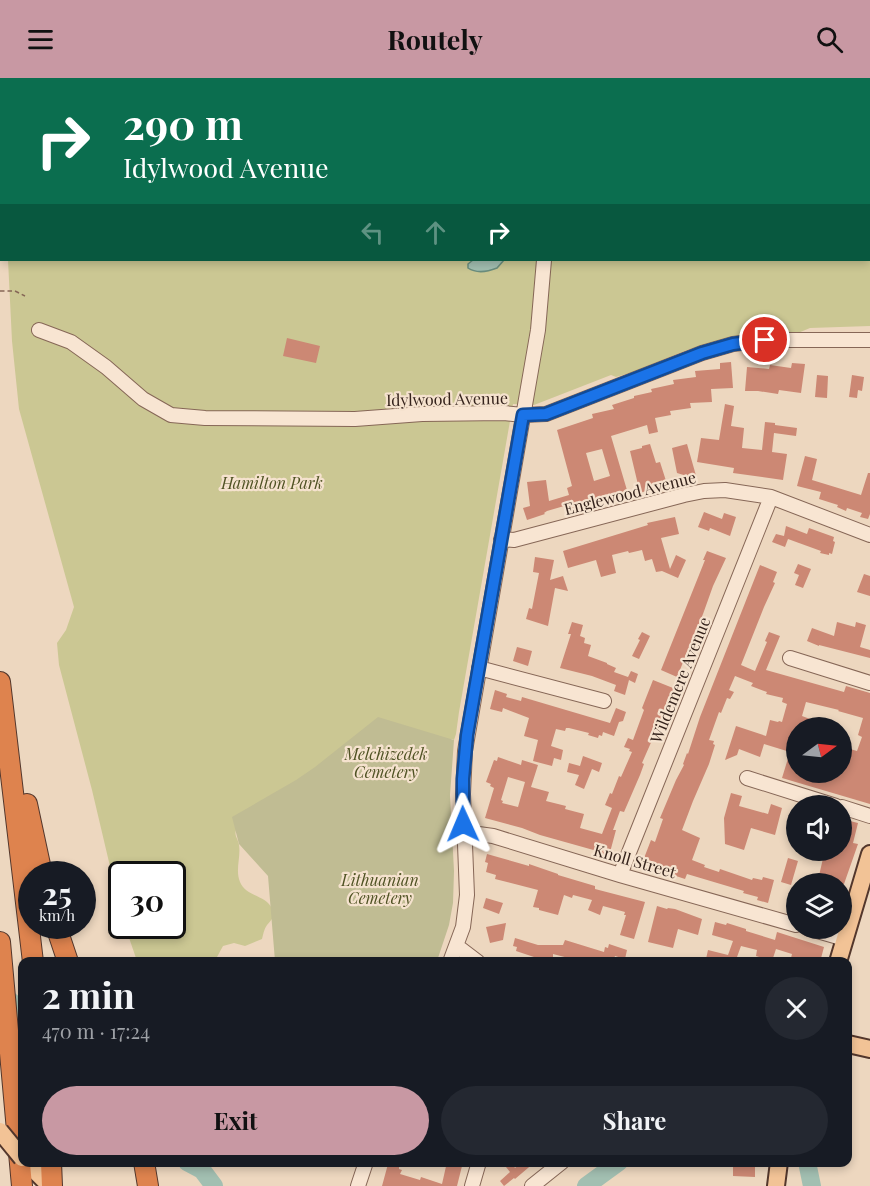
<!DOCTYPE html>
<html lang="en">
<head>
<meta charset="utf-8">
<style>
  body { margin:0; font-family:"Playfair Display",serif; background:#242831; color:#f1f3f6; height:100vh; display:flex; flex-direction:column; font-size:22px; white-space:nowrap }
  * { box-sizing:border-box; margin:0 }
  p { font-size:20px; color:#9ea1a6 }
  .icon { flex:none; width:33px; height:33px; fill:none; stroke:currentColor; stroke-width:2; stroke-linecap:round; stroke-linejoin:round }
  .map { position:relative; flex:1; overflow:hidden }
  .side { position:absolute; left:18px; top:879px; width:834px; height:210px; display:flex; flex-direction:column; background:#171b24; border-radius:12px; box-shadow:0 3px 9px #0003 }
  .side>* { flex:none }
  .top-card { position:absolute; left:0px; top:0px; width:870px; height:183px; box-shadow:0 3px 9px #0003; background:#0b6e4f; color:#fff; overflow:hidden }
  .needle { width:39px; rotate:75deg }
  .fabs { position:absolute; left:786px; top:639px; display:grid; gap:12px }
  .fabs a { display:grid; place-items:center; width:66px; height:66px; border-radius:50%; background:#171b24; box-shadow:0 3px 9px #0003; font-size:30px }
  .speed { position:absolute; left:18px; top:783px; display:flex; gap:12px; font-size:30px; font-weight:700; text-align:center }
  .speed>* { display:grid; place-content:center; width:78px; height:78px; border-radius:50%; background:#171b24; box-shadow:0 3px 9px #0003; line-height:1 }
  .speed small { font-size:15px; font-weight:400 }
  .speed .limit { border:3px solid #111; border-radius:9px; background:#fff; color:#111 }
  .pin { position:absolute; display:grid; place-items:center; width:51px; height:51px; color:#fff; margin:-26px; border:3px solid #fff; border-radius:50%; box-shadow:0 2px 6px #0007 }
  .me { position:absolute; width:66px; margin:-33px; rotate:359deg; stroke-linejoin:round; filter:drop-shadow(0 0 4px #0008) }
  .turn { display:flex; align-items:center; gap:21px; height:126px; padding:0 24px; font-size:27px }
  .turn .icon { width:78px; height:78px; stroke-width:2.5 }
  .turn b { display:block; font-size:42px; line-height:51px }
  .lanes { display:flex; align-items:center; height:57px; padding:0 24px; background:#0003; justify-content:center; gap:30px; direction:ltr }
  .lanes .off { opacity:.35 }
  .round { display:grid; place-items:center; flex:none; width:63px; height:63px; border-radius:32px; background:#242831 }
  .head { display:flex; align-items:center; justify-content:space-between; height:102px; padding:0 24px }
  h1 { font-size:36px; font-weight:700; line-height:45px }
  .primary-button { display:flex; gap:12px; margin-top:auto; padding:12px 24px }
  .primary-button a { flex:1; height:69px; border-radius:36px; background:#c898a3; color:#111; font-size:24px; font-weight:700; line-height:69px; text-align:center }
  .primary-button a+a { background:#242831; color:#f1f3f6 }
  header { display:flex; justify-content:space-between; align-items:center; height:78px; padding:0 24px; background:#c898a3; color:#111; font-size:27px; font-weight:700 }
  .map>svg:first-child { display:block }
  .green { fill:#cbc793 }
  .cemetery { fill:#c0bc93 }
  .water { fill:#a2bfb1; stroke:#6a8d7d; stroke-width:1.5 }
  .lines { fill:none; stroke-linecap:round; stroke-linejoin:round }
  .river { stroke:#a2bfb1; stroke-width:18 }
  .building { fill:#cc8874; fill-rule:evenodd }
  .minor-casing { stroke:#866757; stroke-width:16 }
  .major-casing { stroke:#53372c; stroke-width:20 }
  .highway-casing { stroke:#53372c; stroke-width:22 }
  .path { stroke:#866757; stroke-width:1.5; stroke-dasharray:4.5 3; stroke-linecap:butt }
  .minor { stroke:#f8e5d2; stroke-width:14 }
  .major { stroke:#f2c396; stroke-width:16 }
  .highway { stroke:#de834e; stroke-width:20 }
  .major-bridge-casing { stroke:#53372c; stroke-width:20; stroke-linecap:butt }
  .major-bridge { stroke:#f2c396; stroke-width:16 }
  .route-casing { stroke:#114b97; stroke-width:15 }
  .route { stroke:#1a73e8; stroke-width:10 }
  .labels { text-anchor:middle; stroke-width:4.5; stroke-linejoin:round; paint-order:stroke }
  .street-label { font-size:16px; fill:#35231c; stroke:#f5e2ce }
  .park-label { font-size:16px; font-style:italic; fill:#4f5223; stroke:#f5e2ce }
</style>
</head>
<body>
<header><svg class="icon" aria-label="menu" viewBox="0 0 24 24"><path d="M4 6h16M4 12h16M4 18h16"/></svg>Routely<svg class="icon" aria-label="search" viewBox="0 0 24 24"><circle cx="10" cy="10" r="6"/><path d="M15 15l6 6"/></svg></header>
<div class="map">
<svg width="870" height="1108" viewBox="0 0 870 1108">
  <rect width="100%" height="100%" fill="#edd7bf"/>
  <!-- green -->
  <path class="green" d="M31 0H870V248L810 250 798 255H776L724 261 687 272 633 294 616 299 611 297 534 327 513 326 459 634 456 656 454 662 452 661 237 750C233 757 238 760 239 767 241 779 235 792 240 804 246 819 267 817 272 831 275 840 271 842 267 847 264 851 263 857 262 861L245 868 234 865 223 868 217 879 212 881 210 883H137L125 848H172V796H122L121 835 92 712 59 587 57 565 66 552 74 529 19 331 12 263 8 182H868V2L30 1Z"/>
  <!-- cemetery -->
  <path class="cemetery" d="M378 639 454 662 450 717 454 793 453 825 449 847 437 883H275L268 798 239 766 232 739 296 702 315 689Z"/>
  <!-- water -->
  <path class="water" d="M473 182H504L497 190C487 194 477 196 468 190V186Z"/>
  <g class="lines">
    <!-- river -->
    <path class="river" d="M31 2 32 0
      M0 165 2 162
      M0 914 22 933
      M187 1084 202 1092 214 1108
      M807 1084 812 1108
      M586 1108 619 1084"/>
  </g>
  <!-- building -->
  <path class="building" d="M287 260 320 268 316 285 283 278Z
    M731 284 733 310 711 311 712 324 690 325 691 330 670 333 671 337 655 340 658 354 649 356 647 347 611 358 629 419 574 435 571 426 547 433 544 435 545 436 527 442 523 430 530 428 527 404 546 402 549 423 569 417 567 410 572 408 557 352 593 340 592 336 614 331 612 327 634 320V318L652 314 651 311 674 306 673 302 696 299 695 293 720 291V285ZM602 371 610 398 594 403 586 375Z
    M792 285 805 286 801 315 779 312 778 316 758 313H745L747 289 769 291 770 287 791 290Z
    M817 297 828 298 827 320 815 319Z
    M852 297 864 299 862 313 858 312 857 320 849 319Z
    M725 326 734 328 731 348 744 350 742 370 762 372 765 344 775 345V347L797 350 796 358 774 355 772 374 787 376 783 402 733 395 734 390 697 384 701 360 719 362Z
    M650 366 656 385 660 384 667 406 640 415 630 373 642 370V368Z
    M687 366 697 401 677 395 672 370Z
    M805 378 817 381 812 402 861 417 868 395H870V436L868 441 860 439 862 435 847 430 846 433 837 429 838 427 819 421 821 414 797 408Z
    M704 434 722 441 724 435 736 439 730 458 710 450 709 453 698 449Z
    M675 439 679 456 661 460 670 491 676 477 686 482 678 500 662 493 656 494 652 481 645 483 642 472 629 475 628 473 612 477 616 495 601 499 596 482 568 490 563 473 648 447 647 445Z
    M786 448 807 456 809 450 834 459 833 463 835 464 832 476 829 475V477L820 475 821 473 788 461 785 469 772 464 776 456 784 458Z
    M707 473 726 480 713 508 703 536 677 599 661 592 705 482H703Z
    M535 479 554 482 550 502 563 498 568 513 555 510 548 548 526 541 529 530 532 531 539 495 533 494Z
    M798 486 811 491 803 510 795 507 799 497 794 495Z
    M760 487 777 494 773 504 775 505 764 529 741 587 755 593 767 564 765 563 769 554 780 558 766 592 844 614 846 608 870 615V726L782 700 790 674 764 666 760 679 739 671 737 677 725 682 736 648 766 658 770 642 778 644 779 643 782 644 787 626 782 624 783 620 766 616 767 614 751 608 753 605 735 598 729 612 734 614 730 621 727 620 721 635 719 634 709 662 714 663 713 666 715 667 709 686 693 723 682 752 700 760 692 782 705 787 704 789 719 794 720 791 752 802 753 800 762 802 763 799 774 802 768 825 757 822 758 819 743 815 744 813 734 810 687 796 685 801 667 795V797L660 794 653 790 652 792 641 788 651 762 655 764 663 741 660 740 676 702 684 687 683 686 687 675 688 676 700 639ZM806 624 839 632 838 633 863 640 858 657 862 659 857 673 843 669V672H842V694H796V650H828V648L809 642 810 641 802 638Z
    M864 496 870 498V518L857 514Z
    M572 544 583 547 580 558 585 560 584 565 591 567 588 578 607 585V586L616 590 614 594 628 599 631 593 638 596 635 605 629 602 625 617 614 613 616 607 592 598 560 590 571 556H568Z
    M837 544 855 549 856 544 866 547 860 569 870 572V580L819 567V568L807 563 812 550 834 558Z
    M642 554 650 558 639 581 632 578 640 562 638 561Z
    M517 569 532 573 528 588 513 583Z
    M653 602 673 610V613L668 624 667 623 654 660H653L642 685 644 686 640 697 624 734 620 733 613 752H616L609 778 597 775V773L540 757 522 750 485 740 494 710 490 708 491 706 486 704 494 682 497 683 498 679 521 687 522 682 538 687 531 709 549 714 546 723 566 728 565 731 584 736 580 750 602 756 612 730 605 727 610 715 612 716 619 698 621 699 632 674 629 673 630 671 624 669 628 660 633 662 644 632 642 630ZM508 699 525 704 518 729 502 725 503 723 501 722Z
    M495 612 507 616 506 619 521 623 522 619 610 645 616 630 626 634 623 643 619 644 614 658 603 654 602 658 599 657 598 660 588 657 589 655 569 650H566L565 653 556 651 551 668 563 672 561 682 554 680 552 688 533 683 538 662 524 658 529 640 503 630 502 634 490 631Z
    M583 678 602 685 599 694 592 691 584 711 575 707 579 697 567 694 569 685 580 688Z
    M731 715 742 718 739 728 768 736 771 726 782 730 775 757 751 750 744 772 725 766 724 740Z
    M842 741 858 745 853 765 858 766 844 806H817L825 772H842Z
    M487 776 529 788V786L558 796V797L595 808V811L645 824 634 861 620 857 626 837H624L625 834 603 828 600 837 588 832 592 822 573 817 572 820 564 817 558 837 539 832V830L533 829 538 812 495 801 496 797 486 794 488 785 485 784Z
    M788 780 798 783 791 807 781 804Z
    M486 820 503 825 499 836 483 830Z
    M657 828 667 831 668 830 675 831 702 841 698 857 678 851 673 870 648 864Z
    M715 844 726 847 727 845 746 851V853L775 862 777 854 824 869 820 884H790L792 876 776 871 772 883 756 878 757 872 741 868 737 879 743 881 742 884H714L706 881 708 872 728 877 733 863 712 857Z
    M506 845 503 862 490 865 486 849Z
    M515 860 538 867H563L565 862 604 874 605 869 608 870 609 866 627 872 625 881 615 878 613 884H584L553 876V880L534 879 516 873 517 869 513 868Z
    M447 1084H463L457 1108H382L388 1086 399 1089V1091L402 1092 400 1096 420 1102 421 1099 442 1106Z
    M502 1084H511L515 1090 522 1084H535L515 1101 514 1100 504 1108 500 1103 510 1094Z
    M733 1084H755V1099L733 1098Z"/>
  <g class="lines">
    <defs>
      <path id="minor" d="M603 2 604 0
        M39 252 71 264 106 289 143 321 171 337 205 340 355 341 422 336 504 335 523 337 546 336 702 275 733 266 765 262H870
        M501 461 514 462 684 417 704 413 725 412 771 419 870 457
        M790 580 870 605
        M479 590 604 623
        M747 700 836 728
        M842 729 870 738
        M464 754 493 758 620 797 796 847
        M620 797 771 419
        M807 850 845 861
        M457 868 478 884
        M450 884 463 849 467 817 463 716 465 673 538 252 544 182
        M358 1108 366 1084
        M472 1108 479 1084
        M532 1108 562 1084"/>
      <path id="major" d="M838 884 870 776
        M848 966 870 971
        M26 1084 50 1108
        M776 1108 779 1084"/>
      <path id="highway" d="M0 604 33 884
        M27 726 42 796
        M56 848 68 884
        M0 864 22 1108
        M51 1084 52 1108
        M144 1084 148 1108"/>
    </defs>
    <!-- minor casing -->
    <use href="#minor" class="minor-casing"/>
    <!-- major casing -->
    <use href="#major" class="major-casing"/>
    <!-- highway casing -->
    <use href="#highway" class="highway-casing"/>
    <!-- path -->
    <path class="path" d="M0 213H15L25 218"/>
    <!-- minor -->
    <use href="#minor" class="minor"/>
    <!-- major -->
    <use href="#major" class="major"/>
    <!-- highway -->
    <use href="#highway" class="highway"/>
    <defs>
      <path id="major-bridge" d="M0 1053 22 1080"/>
    </defs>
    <!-- major-bridge casing -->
    <use href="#major-bridge" class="major-bridge-casing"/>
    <!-- major-bridge -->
    <use href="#major-bridge" class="major-bridge"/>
  </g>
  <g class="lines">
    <defs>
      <path id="route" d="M463 746V701L467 657 523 337 546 336 702 275 733 266 765 262"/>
    </defs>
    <!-- route casing -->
    <use href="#route" class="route-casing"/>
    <!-- route -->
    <use href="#route" class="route"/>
  </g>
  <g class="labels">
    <!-- street labels -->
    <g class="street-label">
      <text transform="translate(447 321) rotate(-1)" y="6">Idylwood Avenue</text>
      <text transform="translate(630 415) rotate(-14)" y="6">Englewood Avenue</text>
      <text transform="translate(680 602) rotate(-68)" y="6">Wildemere Avenue</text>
      <text transform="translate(635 783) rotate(16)" y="6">Knoll Street</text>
    </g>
    <!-- park labels -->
    <g class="park-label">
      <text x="272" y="411">Hamilton Park</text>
      <text x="386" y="682">Melchizedek<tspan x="386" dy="18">Cemetery</tspan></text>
      <text x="380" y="808">Lithuanian<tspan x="380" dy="18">Cemetery</tspan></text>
    </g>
  </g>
</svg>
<div class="fabs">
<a><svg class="needle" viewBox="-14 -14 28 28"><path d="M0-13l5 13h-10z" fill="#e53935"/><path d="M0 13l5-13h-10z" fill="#9ea1a6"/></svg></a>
<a><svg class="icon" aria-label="sound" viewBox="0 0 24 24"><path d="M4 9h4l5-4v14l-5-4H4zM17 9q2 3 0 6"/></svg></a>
<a><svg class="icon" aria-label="layers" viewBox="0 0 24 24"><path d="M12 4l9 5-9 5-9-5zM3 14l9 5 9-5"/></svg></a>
</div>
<div class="speed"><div>25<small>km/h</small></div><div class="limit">30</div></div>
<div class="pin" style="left:765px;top:262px;background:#d93025"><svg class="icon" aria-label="arrive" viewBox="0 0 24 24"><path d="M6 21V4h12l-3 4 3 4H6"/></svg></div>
<svg class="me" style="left:463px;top:746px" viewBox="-20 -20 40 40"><path d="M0-17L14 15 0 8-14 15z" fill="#1a73e8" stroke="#fff" stroke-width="4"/></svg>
<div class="top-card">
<div class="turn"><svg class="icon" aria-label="right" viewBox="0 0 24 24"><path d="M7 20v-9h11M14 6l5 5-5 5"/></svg><div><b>290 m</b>Idylwood Avenue</div></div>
<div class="lanes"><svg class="icon off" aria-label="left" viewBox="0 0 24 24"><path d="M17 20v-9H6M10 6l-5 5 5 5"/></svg><svg class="icon off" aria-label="ahead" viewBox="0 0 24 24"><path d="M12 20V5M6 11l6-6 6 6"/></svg><svg class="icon" aria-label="right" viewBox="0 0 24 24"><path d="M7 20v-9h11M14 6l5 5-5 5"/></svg></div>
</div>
<section class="side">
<div class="head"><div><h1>2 min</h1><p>470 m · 17:24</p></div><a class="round"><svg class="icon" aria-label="close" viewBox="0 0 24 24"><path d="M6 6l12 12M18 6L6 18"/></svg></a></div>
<div class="primary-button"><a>Exit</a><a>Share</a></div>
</section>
</div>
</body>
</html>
